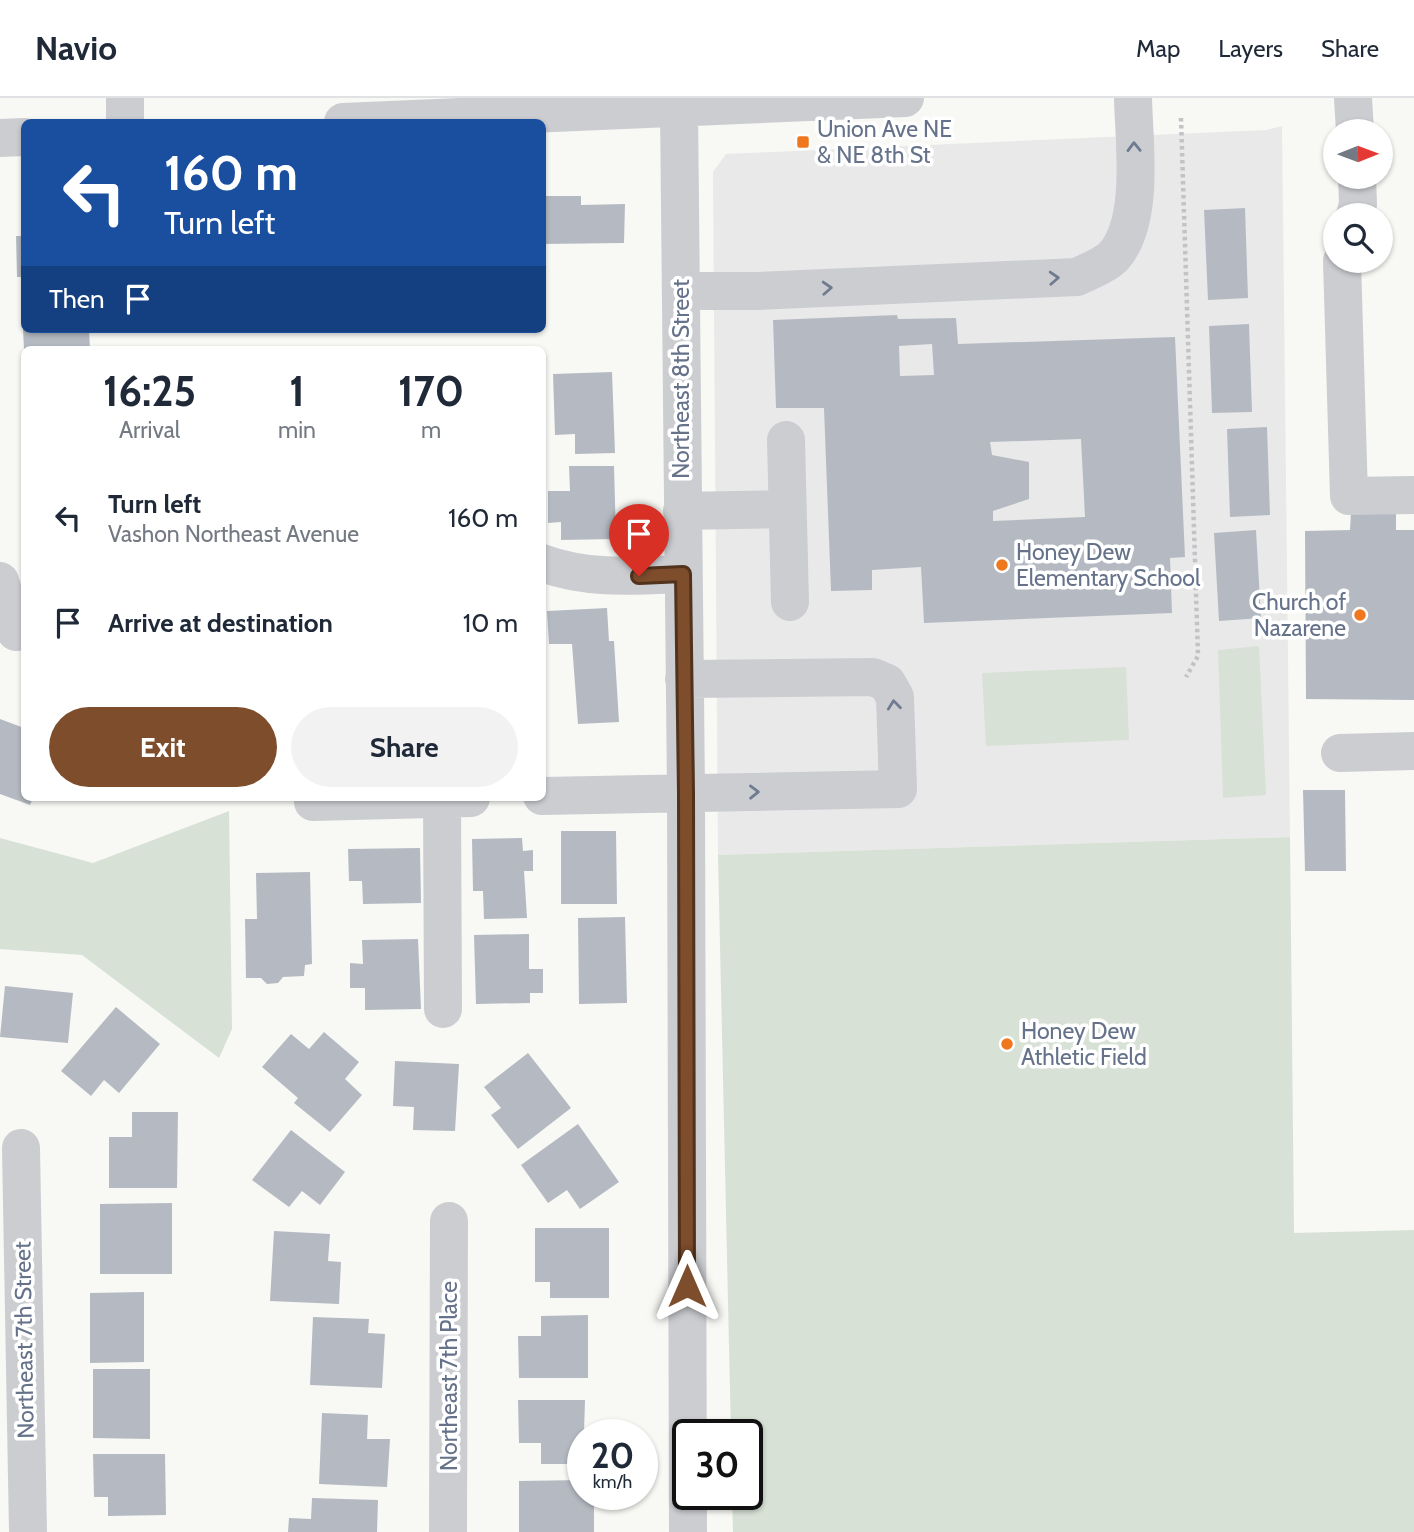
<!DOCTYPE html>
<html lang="en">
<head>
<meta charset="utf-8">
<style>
  body { margin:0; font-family:Cabin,sans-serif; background:#f2f2f3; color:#1f2937; height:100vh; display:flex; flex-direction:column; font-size:26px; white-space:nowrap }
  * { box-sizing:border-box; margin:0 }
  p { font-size:23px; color:#747a83 }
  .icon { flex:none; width:38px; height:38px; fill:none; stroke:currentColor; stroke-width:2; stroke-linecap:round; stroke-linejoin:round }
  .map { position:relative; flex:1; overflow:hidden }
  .details { position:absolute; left:21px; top:248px; width:525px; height:455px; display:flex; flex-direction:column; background:#fff; border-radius:10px; box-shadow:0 2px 5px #0004 }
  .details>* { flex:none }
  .hud { position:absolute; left:21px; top:21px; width:525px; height:214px; border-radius:10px; box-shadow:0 2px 5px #0004; background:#1a4fa0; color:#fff; overflow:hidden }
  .needle { width:46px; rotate:89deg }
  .buttons { position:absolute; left:1323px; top:21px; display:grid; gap:14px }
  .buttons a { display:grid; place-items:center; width:70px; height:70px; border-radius:50%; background:#fff; box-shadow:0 2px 5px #0004; font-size:35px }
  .speed { position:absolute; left:567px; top:1321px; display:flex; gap:14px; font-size:35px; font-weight:700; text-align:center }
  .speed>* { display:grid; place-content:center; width:91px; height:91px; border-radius:50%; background:#fff; box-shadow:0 2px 5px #0004; line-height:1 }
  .speed small { font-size:18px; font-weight:400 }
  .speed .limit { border:4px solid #111; border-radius:10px; background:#fff; color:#111 }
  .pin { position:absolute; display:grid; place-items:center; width:60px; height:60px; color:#fff; margin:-72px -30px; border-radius:50% 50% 50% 0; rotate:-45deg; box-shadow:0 0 7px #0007 }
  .pin .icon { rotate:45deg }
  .me { position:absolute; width:77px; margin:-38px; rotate:0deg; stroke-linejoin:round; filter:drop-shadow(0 0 5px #0008) }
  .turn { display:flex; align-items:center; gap:24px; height:147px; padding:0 28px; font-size:32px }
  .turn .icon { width:91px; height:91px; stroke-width:2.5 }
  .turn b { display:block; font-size:49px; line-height:60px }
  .then { display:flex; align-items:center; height:66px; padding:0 28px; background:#0003; gap:14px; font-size:26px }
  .eta { display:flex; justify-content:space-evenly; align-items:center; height:119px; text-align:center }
  .eta b { font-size:42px; font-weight:800; line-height:49px }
  .action { display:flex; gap:14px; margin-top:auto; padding:14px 28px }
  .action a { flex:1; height:80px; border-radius:42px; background:#7d4d2c; color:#fff; font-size:28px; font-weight:800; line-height:80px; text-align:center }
  .action a+a { background:#f2f2f3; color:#1f2937 }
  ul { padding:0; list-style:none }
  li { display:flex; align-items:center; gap:21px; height:105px; padding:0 28px }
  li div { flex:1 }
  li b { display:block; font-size:26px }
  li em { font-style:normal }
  header { display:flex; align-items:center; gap:42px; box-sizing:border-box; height:98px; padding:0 35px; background:#fff; border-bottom:2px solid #e0e1e3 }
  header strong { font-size:33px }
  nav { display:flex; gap:38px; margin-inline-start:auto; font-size:24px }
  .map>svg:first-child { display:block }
  .built { fill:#e9e9e9 }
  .green { fill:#d8e1d6 }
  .building { fill:#b5bac2; fill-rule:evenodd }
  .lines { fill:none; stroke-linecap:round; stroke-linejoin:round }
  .path { stroke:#c1c3c6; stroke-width:4.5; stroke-dasharray:3.5 3.5; stroke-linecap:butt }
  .minor { stroke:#cbcdd1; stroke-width:38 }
  .oneway { stroke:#6f7b90 }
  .route-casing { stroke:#51321d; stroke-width:18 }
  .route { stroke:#7d4d2c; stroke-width:12 }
  .poi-dot { fill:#ef781f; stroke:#fff; stroke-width:2.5 }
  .labels { text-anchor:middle; stroke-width:7; stroke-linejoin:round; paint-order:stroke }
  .poi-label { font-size:23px; fill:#657289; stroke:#fff; text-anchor:start }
  .street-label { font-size:23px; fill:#657289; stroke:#fff }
</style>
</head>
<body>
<header>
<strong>Navio</strong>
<nav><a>Map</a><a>Layers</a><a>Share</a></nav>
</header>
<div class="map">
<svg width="1414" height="1434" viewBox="0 0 1414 1434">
  <rect width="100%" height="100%" fill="#f8f8f5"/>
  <!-- built -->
  <path class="built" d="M1282 28 1290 739 718 757 713 74 726 56 1266 32Z"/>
  <!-- green -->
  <path class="green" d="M1259 548 1266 697 1223 700 1218 552Z
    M1126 569 1129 642 986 648 982 575Z
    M229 713 232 931 219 960 82 857 0 851V740L93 765Z
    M1290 739 1294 1135 1414 1132V1434H733L732 1397 747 1396V1337H731L718 757Z"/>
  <!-- building -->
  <path class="building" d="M542 98H581V107L625 106 624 145 542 146Z
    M1245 110 1248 200 1208 202 1204 112Z
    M16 138H24V179H17Z
    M897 217 898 221 956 220 958 246 1175 239 1185 459 1170 460 1172 515 924 525 921 469 872 472V492L831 493 824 310H776L773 222ZM932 246 934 277 900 278 899 248ZM1081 341 1085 419 993 423V413L1029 401V364L992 357 990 344Z
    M1249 226 1252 314 1212 315 1209 228Z
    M23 231H89L90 252H24Z
    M612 274 615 355 575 356V336L555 337 553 276Z
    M1267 329 1270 417 1230 419 1227 331Z
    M569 368H614L616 441 561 442V424L548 425V393H570Z
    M1351 414 1396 415V432H1414V602L1306 601 1305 433 1350 432Z
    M1256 432 1261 520 1219 523 1214 435Z
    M607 510 609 543H614L619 624 578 626 572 546H549L547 513Z
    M0 621 24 630V700H33L30 707 0 696Z
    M1303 692H1345L1346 773H1305Z
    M561 733H616L617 806H561Z
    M522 740 523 753 533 752V773H524L527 820 484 821 483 793H473L472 741Z
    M420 750 421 805 363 806 362 783H349L348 751Z
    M310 774 312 866 305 867 304 878 283 879 278 885 267 886 261 880H246L245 821H257L256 775Z
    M625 819 627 905 579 906 578 820Z
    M529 836V871H543V895H530V905L476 906 474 837Z
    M418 841 421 911 365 912V890H350V865L363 866 362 842Z
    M5 888 73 895 68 945 0 939Z
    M116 909 160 946 119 995 104 982 91 998 61 973Z
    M324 934 359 964 345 981 362 997 330 1034 294 1005 298 1000 262 969 291 936 309 951Z
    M528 955 571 1010 518 1051 491 1017 501 1010 484 989Z
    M395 963 459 966 455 1033 413 1032 414 1009 393 1008Z
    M132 1014H178L177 1090H109V1039H132Z
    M578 1026 619 1084 580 1111 567 1092 548 1105 521 1067Z
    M291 1032 345 1074 320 1107 302 1093 289 1109 252 1082Z
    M172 1105V1176H100V1106Z
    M535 1130H609V1200H550V1184H535Z
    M274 1133 330 1136 328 1163 341 1164 339 1206 270 1203Z
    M144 1194V1264L90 1265V1195Z
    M588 1217V1280H519L518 1238H541V1218Z
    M313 1219 369 1221 368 1235 385 1236 382 1290 310 1287Z
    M93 1271H150V1341L93 1340Z
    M518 1302H585L583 1366H541V1345H519Z
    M322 1315 368 1317 367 1341H390L387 1389 319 1386Z
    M93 1356H165L166 1417 108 1418V1399H94Z
    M583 1382V1396H594V1434H519V1383Z
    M312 1400 378 1402 377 1434H288L289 1420 311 1421Z"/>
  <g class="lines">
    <!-- path -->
    <path class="path" d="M1181 20 1198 558 1186 579"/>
    <!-- minor -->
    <path class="minor" d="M125 0V24
      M1353 0 1355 33
      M679 10 686 695 688 1434
      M343 24 905 0
      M0 40 24 39
      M1355 117 1358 106 1357 79
      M1342 163 1349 398 1414 397
      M681 193H758L1077 179C1089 173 1104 168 1114 158 1145 122 1134 45 1133 0
      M786 342 790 504
      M682 413 787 411
      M542 465C588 482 635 478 683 476
      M0 483 16 534
      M1340 655 1414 653
      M542 698 898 691 895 599 887 585 873 579 684 581
      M442 701 443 911
      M313 704 471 700
      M21 1050 28 1434
      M448 1434 449 1123"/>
  </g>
  <!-- one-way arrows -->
  <defs><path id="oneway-chevron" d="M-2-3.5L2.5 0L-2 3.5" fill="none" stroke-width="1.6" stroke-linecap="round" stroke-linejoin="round" transform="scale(1.75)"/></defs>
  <g class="oneway">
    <use href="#oneway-chevron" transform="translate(1134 49) rotate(-91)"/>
    <use href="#oneway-chevron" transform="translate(1054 180) rotate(-3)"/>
    <use href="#oneway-chevron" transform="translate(827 190) rotate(-3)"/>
    <use href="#oneway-chevron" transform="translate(894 607) rotate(-96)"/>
    <use href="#oneway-chevron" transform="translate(754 694) rotate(-1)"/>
  </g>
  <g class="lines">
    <defs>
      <path id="route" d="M639 478 683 476 686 695 687 1188"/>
    </defs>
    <!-- route casing -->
    <use href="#route" class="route-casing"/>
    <!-- route -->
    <use href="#route" class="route"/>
  </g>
  <!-- markers -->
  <g class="poi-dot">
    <rect x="796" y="37" width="14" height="14" rx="3.5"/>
    <circle cx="1002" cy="467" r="7"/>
    <circle cx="1360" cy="517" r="7"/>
    <circle cx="1007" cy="946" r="7"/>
  </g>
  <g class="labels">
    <!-- poi labels -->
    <g class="poi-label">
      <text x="817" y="39">Union Ave NE<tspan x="817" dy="26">&amp; NE 8th St</tspan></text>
      <text x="1016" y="462">Honey Dew<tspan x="1016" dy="26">Elementary School</tspan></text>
      <text x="1346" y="512" text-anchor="end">Church of<tspan x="1346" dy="26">Nazarene</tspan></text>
      <text x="1021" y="941">Honey Dew<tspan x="1021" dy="26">Athletic Field</tspan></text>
    </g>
    <!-- street labels -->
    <g class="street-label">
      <text transform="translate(681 281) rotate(-90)" y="8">Northeast 8th Street</text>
      <text transform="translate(24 1242) rotate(-91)" y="8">Northeast 7th Street</text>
      <text transform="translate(449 1278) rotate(-90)" y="8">Northeast 7th Place</text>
    </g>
  </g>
</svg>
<div class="buttons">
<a><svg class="needle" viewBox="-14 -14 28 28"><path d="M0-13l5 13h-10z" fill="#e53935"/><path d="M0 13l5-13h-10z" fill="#747a83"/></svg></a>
<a><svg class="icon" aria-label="search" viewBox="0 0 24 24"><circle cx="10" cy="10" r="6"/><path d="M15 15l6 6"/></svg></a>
</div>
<div class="speed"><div>20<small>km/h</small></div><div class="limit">30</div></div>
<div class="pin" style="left:639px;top:478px;background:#d93025"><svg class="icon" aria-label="arrive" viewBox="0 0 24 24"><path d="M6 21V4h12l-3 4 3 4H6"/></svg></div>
<svg class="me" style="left:687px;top:1188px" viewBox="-20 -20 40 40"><path d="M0-17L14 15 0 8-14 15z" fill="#7d4d2c" stroke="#fff" stroke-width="4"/></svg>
<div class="hud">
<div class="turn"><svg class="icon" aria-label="left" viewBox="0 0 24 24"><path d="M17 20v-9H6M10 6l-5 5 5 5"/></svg><div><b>160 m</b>Turn left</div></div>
<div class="then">Then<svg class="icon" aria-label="arrive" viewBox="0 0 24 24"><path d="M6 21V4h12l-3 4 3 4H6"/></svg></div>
</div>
<section class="details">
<div class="eta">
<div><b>16:25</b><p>Arrival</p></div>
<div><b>1</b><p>min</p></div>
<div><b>170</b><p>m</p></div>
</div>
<ul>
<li><svg class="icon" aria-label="left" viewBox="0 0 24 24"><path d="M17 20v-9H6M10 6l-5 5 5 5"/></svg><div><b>Turn left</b><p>Vashon Northeast Avenue</p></div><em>160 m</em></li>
<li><svg class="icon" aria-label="arrive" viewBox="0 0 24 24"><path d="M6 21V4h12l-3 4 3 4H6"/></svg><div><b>Arrive at destination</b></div><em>10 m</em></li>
</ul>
<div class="action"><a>Exit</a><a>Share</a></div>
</section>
</div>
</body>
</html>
